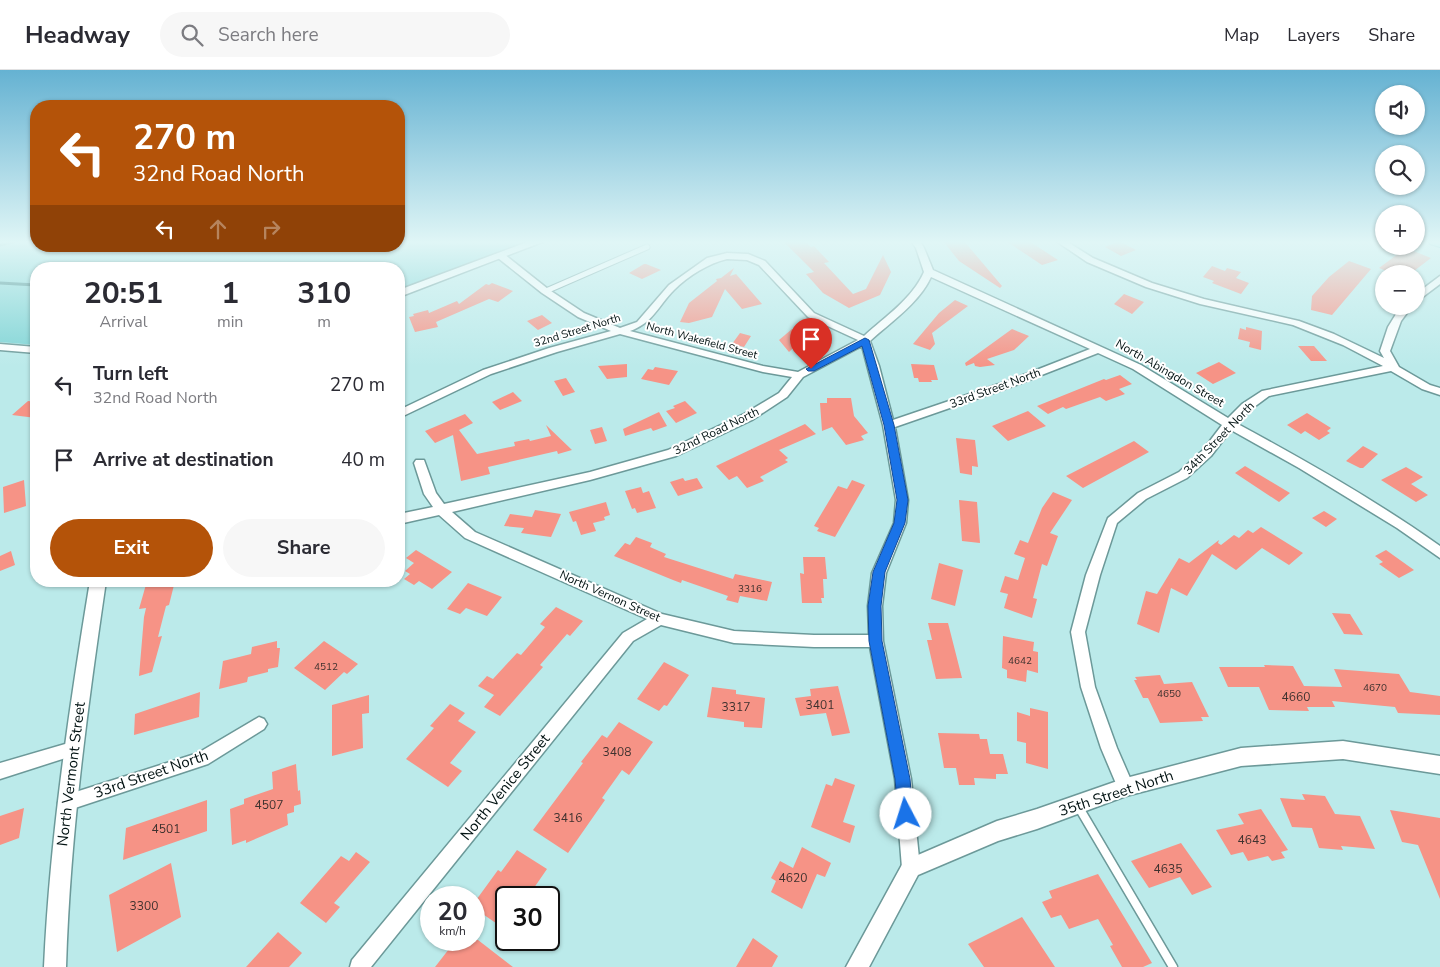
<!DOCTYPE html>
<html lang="en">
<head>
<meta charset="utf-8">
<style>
  body { margin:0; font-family:"Nunito Sans",sans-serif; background:#f7f7f7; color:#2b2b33; height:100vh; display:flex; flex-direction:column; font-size:19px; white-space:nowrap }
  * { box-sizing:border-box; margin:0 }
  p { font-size:16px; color:#7c7c81 }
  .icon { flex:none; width:28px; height:28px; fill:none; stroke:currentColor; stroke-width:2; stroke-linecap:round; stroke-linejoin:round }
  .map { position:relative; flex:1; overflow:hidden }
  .panel { position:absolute; left:30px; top:192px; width:375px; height:325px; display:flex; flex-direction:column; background:#fff; border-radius:20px; box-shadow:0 1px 4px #0004 }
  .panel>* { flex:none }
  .banner { position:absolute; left:30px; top:30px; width:375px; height:152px; border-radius:20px; box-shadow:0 1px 4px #0004; background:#b45309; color:#fff; overflow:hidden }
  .buttons { position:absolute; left:1375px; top:15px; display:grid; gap:10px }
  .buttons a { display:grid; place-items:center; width:50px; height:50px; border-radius:50%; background:#fff; box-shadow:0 1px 4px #0004; font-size:25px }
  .speed { position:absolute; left:420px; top:816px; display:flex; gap:10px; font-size:25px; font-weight:700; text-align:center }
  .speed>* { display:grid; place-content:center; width:65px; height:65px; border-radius:50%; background:#fff; box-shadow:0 1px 4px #0004; line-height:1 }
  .speed small { font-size:12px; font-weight:400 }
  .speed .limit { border:2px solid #111; border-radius:8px; background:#fff; color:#111 }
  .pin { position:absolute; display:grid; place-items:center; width:42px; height:42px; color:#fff; margin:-51px -21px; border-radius:50% 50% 50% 0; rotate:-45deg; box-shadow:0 0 5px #0007 }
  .pin .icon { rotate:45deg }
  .me { position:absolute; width:55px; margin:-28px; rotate:355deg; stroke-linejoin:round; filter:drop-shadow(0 0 4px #0008) }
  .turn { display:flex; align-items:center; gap:18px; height:105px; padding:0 20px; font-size:22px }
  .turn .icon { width:65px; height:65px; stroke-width:2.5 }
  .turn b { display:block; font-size:35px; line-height:42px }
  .lanes { display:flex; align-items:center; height:48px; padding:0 20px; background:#0003; justify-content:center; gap:25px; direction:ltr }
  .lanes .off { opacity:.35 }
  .eta { display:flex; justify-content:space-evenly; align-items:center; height:85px; text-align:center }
  .eta b { font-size:30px; font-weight:700; line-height:35px }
  .cta { display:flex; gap:10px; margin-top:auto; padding:10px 20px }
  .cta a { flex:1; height:58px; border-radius:30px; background:#b45309; color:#fff; font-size:20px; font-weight:700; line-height:58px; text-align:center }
  .cta a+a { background:#f7f7f7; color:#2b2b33 }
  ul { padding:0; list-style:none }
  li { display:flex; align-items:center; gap:15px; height:75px; padding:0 20px }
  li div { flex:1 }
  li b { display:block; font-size:19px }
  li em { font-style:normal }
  header { display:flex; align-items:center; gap:30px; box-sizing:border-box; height:70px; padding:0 25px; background:#fff; border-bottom:1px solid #e1e1e2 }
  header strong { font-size:24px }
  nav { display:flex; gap:28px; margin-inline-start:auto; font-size:18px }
  .search { width:350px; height:45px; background:#f7f7f7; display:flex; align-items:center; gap:12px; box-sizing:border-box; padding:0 18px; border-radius:28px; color:#7c7c81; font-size:19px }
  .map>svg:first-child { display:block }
  .green { fill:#7dd3d4 }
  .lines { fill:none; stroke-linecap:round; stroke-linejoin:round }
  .stream { stroke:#2f8081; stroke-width:3 }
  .building { fill:#f69386 }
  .service-far1-casing { stroke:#6c9999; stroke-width:7 }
  .service-casing { stroke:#6c9999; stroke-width:11 }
  .minor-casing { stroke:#6c9999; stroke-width:3 }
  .tertiary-casing { stroke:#6c9999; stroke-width:3 }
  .primary-casing { stroke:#169ea0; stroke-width:2 }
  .service-far1 { stroke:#fff; stroke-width:5 }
  .service { stroke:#fff; stroke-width:8 }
  .minor { fill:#fff; fill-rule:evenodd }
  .tertiary { fill:#fff; fill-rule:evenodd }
  .primary { fill:#79f2f4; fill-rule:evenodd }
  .route { fill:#1a73e8; stroke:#114b97 }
  .labels { text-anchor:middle; stroke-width:4; stroke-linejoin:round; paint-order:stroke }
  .number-label { font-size:10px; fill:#3f322f }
  .far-street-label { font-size:11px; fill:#021212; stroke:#fff }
  .street-label { font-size:12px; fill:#021212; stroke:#fff }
  .near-number-label { font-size:12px; fill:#3f322f }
  .near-street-label { font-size:15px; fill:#021212; stroke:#fff }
</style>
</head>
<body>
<header>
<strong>Headway</strong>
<div class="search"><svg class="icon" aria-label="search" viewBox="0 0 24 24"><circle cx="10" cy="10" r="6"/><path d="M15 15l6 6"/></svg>Search here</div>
<nav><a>Map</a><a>Layers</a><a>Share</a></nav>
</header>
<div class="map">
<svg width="1440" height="897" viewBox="0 0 1440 897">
  <rect width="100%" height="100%" fill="#bbeaea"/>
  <!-- green -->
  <path class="green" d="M0 171H36V176H399V171H529L399 221V199H36V275L0 272Z"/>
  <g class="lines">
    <!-- stream -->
    <path class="stream" d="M0 175 16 171
      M0 213 36 215"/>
  </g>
  <!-- building -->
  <path class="building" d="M783 171H805L811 177 814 176 829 192 824 193 853 224 866 219 883 185 891 202 880 225 849 238 823 223 806 204 814 202Z
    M943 171H964L1002 216 1000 218 959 191Z
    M1006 171H1029L1058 190 1042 195Z
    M1119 171 1136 180 1121 186 1105 177Z
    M1406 178 1431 188 1410 204H1394L1379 198Z
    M1349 191 1371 199 1332 245 1311 240 1312 226 1329 207Z
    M644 194H646L661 200 642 209 629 203Z
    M1212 196 1225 201 1227 198 1241 202 1236 208 1249 213 1241 224 1212 213 1214 211 1203 207Z
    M734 198 730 206 736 204 762 234 742 239 725 219 712 247 689 253 680 252 689 233 717 211 716 209 721 208Z
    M492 213 513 221 498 232 489 229 436 252 438 257 415 262 409 247 414 246 413 244 428 240 429 243 457 231 459 234 486 214 489 215Z
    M1124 224 1144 232 1132 244 1114 234Z
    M955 230 968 236 932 263 935 274 930 280 913 274 939 243Z
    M542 245 552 253 538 260 527 251Z
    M1246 257 1262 261 1261 280 1249 277 1250 272 1238 269 1240 258 1246 260Z
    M792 259 807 265 789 282 779 270Z
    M1012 259 1029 266 1014 280 987 289 995 295 980 297 975 296 974 293 966 296 965 293Z
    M740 263 751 266 744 277 732 274Z
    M1298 276H1314L1327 291H1311Z
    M1219 292 1236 303 1213 314 1196 303Z
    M627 294V307L607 309 598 296Z
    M911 294 934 295 938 310H931L932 312H919L918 308H914Z
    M655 297 678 301 669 315 641 309 648 299 653 300Z
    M1120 305 1132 314 1119 319 1125 324 1106 331 1100 327 1066 339 1063 337 1048 344 1037 336 1104 309 1106 310Z
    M566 308 575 322 563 326 554 311Z
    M513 322 522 331 500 340 492 332Z
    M827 328H851L854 346 868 363 861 366 864 370 846 375 832 357 822 361 820 333H827Z
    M28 331 36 332V348L12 345Z
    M685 331 697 343 676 353 666 341 675 338 673 336Z
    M1028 341 1046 356 1008 371 992 356Z
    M659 342 667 356 653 361 651 358 625 366 623 359Z
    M1307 343 1331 358 1327 361 1330 363 1319 370 1305 361 1301 364 1287 355Z
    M465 344 473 353 459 360 477 384 515 376 514 372 529 369 530 371 551 366 546 355 572 380 558 384 557 381 488 397 490 404 461 411 453 365 435 373 425 361Z
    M805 354 816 364 779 380 788 388 785 390 788 392 760 407 764 411 747 418 737 406 729 410 716 396Z
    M602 357 607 371 595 374 590 360Z
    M956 368 975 370 978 397 972 396V405L960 403Z
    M1134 371 1149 382 1083 418 1066 406Z
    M1363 376 1378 384 1363 398H1360L1346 391Z
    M1245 396 1290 423 1279 432 1235 403Z
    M1406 397 1423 407 1411 414 1428 425 1416 432 1381 410Z
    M683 408 685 411 697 408 703 418 678 426 670 412Z
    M24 410 26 436 4 443 3 417Z
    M852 410 865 415 835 467 817 461 819 458 814 456 838 416 847 419Z
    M641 417 643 423 649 421 656 438 637 443 635 438 632 439 625 421Z
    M1053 422 1072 430 1050 463 1058 466 1047 496 1042 494 1033 528 1037 529 1032 548 1004 538 1008 524 1000 522 1005 506 1018 510 1025 488 1014 484 1020 470 1028 473 1042 438Z
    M959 430 977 432 980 473 962 471Z
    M606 432 610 445 604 447 605 450 593 453 596 461 581 465 576 451 573 452 569 442Z
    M535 440 561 444 551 467 521 463 524 458 504 456 510 444 532 447Z
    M1324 441 1337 449 1326 457 1312 448Z
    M1261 457 1303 483 1289 495 1262 478 1236 500 1212 484 1187 526 1171 518 1159 563 1137 554 1146 521 1157 524 1179 488 1189 493 1219 470 1218 473 1221 475 1234 465 1239 468 1248 460 1253 463Z
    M636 467 652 473 650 477 666 484 664 487 733 509 735 504 772 512 767 531 740 526 738 533 726 530 728 526 682 510 681 513 673 510 614 486 625 473 630 475Z
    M416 480 452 502 432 519 419 511 414 515 404 509 410 504 405 501 414 493 406 488Z
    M1386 480 1414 500 1399 508 1379 494 1383 492 1375 486Z
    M11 481 15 495 0 501V486Z
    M803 487H825L827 509H823L824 528H821L822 533H802L800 503 804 504Z
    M939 493 963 500 955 536 931 529Z
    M147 511H175L169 535 166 536 158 567 162 566 152 602 139 606 144 547 146 538 139 539Z
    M468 513 502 527 487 546 466 538 460 544 447 539Z
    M556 537 583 551 570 566 567 564 540 595 543 597 500 646 484 637 494 625 478 616 487 606 493 609 517 583 521 585 545 557 540 554Z
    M1332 543 1350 544 1363 565 1344 564Z
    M928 553H948L962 608 936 609 927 570H932Z
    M1003 566 1034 572 1033 581 1038 582V603L1027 600 1026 612 1007 608V600L1002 598Z
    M277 571V578H280L278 597 268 599V602L248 607 247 612 219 619 223 591 251 584 252 577Z
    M324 571 358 594 347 604 344 602 325 620 294 598Z
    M664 592 689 605 667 636 664 635 659 641 637 629Z
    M1264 595 1293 596 1304 616 1342 617 1334 599 1399 604 1410 622 1440 626V645L1398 643 1395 637 1332 631 1335 637H1307L1309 641 1269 640 1259 617H1228L1219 597H1265Z
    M1160 605 1164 614 1192 612 1209 647H1201L1203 651 1160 653 1148 628H1143L1134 610H1137L1135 607Z
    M838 616 850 663 832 666 826 643 800 646 795 628 811 626 810 619Z
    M712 617 736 620V624L765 628 762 658 744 657V652L707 647Z
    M200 622 199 647 134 665 135 644Z
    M369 625V643L362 644 363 678 332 686V635Z
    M450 634 465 643 458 651 476 662 450 693 462 701 448 717 406 689 434 658 430 656Z
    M1030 638 1048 642V699L1026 693V673L1017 671V642L1030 646Z
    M619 652 653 672 629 705 622 700 602 728 605 730 568 783 533 760 583 693 581 692 602 665 607 668Z
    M938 663 979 664 980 669H987L990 684H1003L1008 704H996V709L974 708 975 715H959L956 698H944Z
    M296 694 298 721 300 720 301 734 294 736V742L287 744 288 755 246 773V770L232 775 230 739 244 734V729L273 719 272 702Z
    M835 708 855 715 843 752 855 756 850 773 811 757 826 714 832 716Z
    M1302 724 1325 726 1335 744 1360 746 1375 779 1341 776 1343 780 1319 778 1312 758 1292 757 1280 728 1305 730Z
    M207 730V761L123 790 126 758Z
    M24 738 19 768 0 775V746Z
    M1261 739 1288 780 1281 782 1285 788 1272 791 1268 786 1248 791 1243 782 1231 785 1216 760 1244 754 1238 744Z
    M1390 740 1440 748V829L1418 775 1402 772Z
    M1181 773 1212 817 1192 825 1180 807 1149 818 1131 791Z
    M802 777 831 793 825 807 817 804 802 839 771 822 776 811 771 808 780 791 793 798Z
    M517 780 547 799 527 828H506V860L474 838V833L498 800 501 802Z
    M356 782 370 792 334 833 340 837 326 853 300 833 341 786 349 791Z
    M171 793 181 847 117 882 109 825Z
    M1098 804 1152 893 1143 897H1122L1110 876 1113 875 1098 849 1069 859 1061 845 1051 848 1042 832 1052 828 1049 821Z
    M1022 847 1055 897H984L968 874Z
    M278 862 302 883 289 897H246Z
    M753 868 778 886 772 897H736Z
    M456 870H478L513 897H435Z"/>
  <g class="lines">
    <defs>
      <path id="service-far1" d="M546 221 647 177"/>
      <path id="service" d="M1078 736 1173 897"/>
      <path id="minor" d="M911 171H920L924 178 933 200 1141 295 1228 348 1242 334 1262 321 1383 296 1343 275 1293 255 1200 234 1146 217 1087 192 1056 171H1066L1093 188 1152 213 1204 229 1299 251 1334 264 1384 288 1380 281 1388 257 1401 236H1412L1401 251 1390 281 1399 297 1430 315 1440 318V325L1422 319 1391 301 1269 326 1250 340 1236 353C1306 391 1375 430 1440 476V488L1397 458 1299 398 1231 360 1211 386 1187 408 1146 429 1117 453 1100 505 1085 562 1095 617 1117 678 1134 717 1132 723 1126 725 1120 723 1101 678 1081 617 1071 562 1086 505 1108 448 1138 423 1179 402 1203 380 1222 355 1133 299 1098 283 1016 315 895 357 908 430 906 453 886 503 882 536 883 571 911 709 920 798 917 804 911 807 905 804 902 798 895 709 870 577H814L734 573 661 555 633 571 371 897H350L352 890 623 563 647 549 465 468 439 445 399 454V444L433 437 424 424 414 393 416 390H424L436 423 444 434 590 402 668 380 744 344 779 323 792 307 763 302 620 264 557 282 491 304 399 348V340L483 300 549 278 611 261 578 247 542 223 498 188V184H504L548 219 584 243 620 258 637 252 669 215 707 188 727 183 748 184 765 191 814 243 864 266C886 246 912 229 924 202L916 178ZM727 189 747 190 759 195 808 247 858 270 798 302 763 296 630 261C653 253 658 236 674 220 688 206 709 193 727 189ZM931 207 1090 279 1008 311 893 350 879 296 870 271C891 252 919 233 931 207ZM862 276 883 355 896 430 894 453 872 503 868 536 869 565H814L734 561 662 544 475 462 452 442 590 410 676 386 752 350 787 327 803 307Z
        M1440 206V214L1416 232V224Z
        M0 274 36 277V283L0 280Z
        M259 647 264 649 267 654 264 659 208 694 66 741 60 739 58 733 60 727 198 683Z
        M72 672 78 674 80 679 78 684 0 709V693Z"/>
      <path id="tertiary" d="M530 171H545L399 227V220Z
        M90 511H106C87 640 70 767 66 897H44C50 767 69 639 90 511Z
        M1343 671 1440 686V704L1343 689 1241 696 1126 726 1037 759 998 771 918 805 869 897H846L904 791 997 751 1037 739 1126 708 1241 678Z"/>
      <path id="primary" d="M1428 171H1440V177L1430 174Z"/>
    </defs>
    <!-- service-far1 casing -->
    <use href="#service-far1" class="service-far1-casing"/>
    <!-- service casing -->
    <use href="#service" class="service-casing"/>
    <!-- minor casing -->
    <use href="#minor" class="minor-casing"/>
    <!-- tertiary casing -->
    <use href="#tertiary" class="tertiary-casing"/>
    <!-- primary casing -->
    <use href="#primary" class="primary-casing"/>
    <!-- service-far1 -->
    <use href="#service-far1" class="service-far1"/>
    <!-- service -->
    <use href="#service" class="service"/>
    <!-- minor -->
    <use href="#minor" class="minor"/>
    <!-- tertiary -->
    <use href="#tertiary" class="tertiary"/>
    <!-- primary -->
    <use href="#primary" class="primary"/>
  </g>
  <!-- sky -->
  <linearGradient id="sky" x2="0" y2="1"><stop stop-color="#65b2d2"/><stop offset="0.58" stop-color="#e0f6f6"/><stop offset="1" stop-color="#e0f6f6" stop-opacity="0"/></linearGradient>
  <rect width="1440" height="297" fill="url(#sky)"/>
  <!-- route -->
  <path class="route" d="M865 268 869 270 894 355 908 430 905 453 885 502 881 536 882 571 910 709 913 744 911 750 906 752 901 750 898 744 895 709 869 571 868 536 873 502 894 453 897 430 884 355 862 276 814 301H808L806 299Z"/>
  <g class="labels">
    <!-- number labels -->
    <g class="number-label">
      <text x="750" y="522">3316</text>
      <text x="1020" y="594">4642</text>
      <text x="326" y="600">4512</text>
      <text x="1375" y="621">4670</text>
      <text x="1169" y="627">4650</text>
    </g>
    <!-- far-street labels -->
    <g class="far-street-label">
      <text transform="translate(577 260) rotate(-17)" y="4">32nd Street North</text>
      <text transform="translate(702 270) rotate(15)" y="4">North Wakefield Street</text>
    </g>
    <!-- street labels -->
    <g class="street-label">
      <text transform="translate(1170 303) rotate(30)" y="4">North Abingdon Street</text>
      <text transform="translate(995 318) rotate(-20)" y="4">33rd Street North</text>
      <text transform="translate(716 361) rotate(-26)" y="4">32nd Road North</text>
      <text transform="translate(1219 368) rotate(-46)" y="4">34th Street North</text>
      <text transform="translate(610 526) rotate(24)" y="4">North Vernon Street</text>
    </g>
    <!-- near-number labels -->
    <g class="near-number-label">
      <text x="1296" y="631">4660</text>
      <text x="820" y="639">3401</text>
      <text x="736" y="641">3317</text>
      <text x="617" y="686">3408</text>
      <text x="269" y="739">4507</text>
      <text x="568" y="752">3416</text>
      <text x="166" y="763">4501</text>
      <text x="1252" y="774">4643</text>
      <text x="1168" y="803">4635</text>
      <text x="793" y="812">4620</text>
      <text x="144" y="840">3300</text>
    </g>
    <!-- near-street labels -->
    <g class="near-street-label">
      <text transform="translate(71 704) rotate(-83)" y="5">North Vermont Street</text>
      <text transform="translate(151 704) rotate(-19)" y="5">33rd Street North</text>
      <text transform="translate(505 717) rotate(-51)" y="5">North Venice Street</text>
      <text transform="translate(1116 723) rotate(-18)" y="5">35th Street North</text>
    </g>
  </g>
</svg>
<div class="buttons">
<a><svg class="icon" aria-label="sound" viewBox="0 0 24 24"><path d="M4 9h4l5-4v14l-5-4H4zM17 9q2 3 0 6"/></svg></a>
<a><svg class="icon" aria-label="search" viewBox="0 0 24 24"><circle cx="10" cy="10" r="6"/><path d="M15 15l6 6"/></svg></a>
<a>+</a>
<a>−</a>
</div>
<div class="speed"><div>20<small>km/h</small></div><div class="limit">30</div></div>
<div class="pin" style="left:811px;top:299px;background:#d93025"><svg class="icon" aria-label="arrive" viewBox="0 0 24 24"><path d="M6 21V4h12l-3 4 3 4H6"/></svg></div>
<svg class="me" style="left:906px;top:744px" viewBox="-20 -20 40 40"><circle r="19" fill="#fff"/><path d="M0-13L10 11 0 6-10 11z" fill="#1a73e8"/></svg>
<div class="banner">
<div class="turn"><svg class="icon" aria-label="left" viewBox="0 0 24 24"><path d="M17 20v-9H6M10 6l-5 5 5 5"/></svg><div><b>270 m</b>32nd Road North</div></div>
<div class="lanes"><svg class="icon" aria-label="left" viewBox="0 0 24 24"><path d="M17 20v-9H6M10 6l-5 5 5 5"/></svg><svg class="icon off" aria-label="ahead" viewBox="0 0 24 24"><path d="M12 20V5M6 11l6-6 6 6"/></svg><svg class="icon off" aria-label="right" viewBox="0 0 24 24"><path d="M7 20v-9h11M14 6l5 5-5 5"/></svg></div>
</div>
<section class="panel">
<div class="eta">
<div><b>20:51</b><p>Arrival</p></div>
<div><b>1</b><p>min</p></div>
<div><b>310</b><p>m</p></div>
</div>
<ul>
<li><svg class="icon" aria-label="left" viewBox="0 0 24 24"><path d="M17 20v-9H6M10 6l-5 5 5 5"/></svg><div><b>Turn left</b><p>32nd Road North</p></div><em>270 m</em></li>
<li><svg class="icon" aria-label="arrive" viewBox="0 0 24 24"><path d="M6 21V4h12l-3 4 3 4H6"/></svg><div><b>Arrive at destination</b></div><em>40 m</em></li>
</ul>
<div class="cta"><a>Exit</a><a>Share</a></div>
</section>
</div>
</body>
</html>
